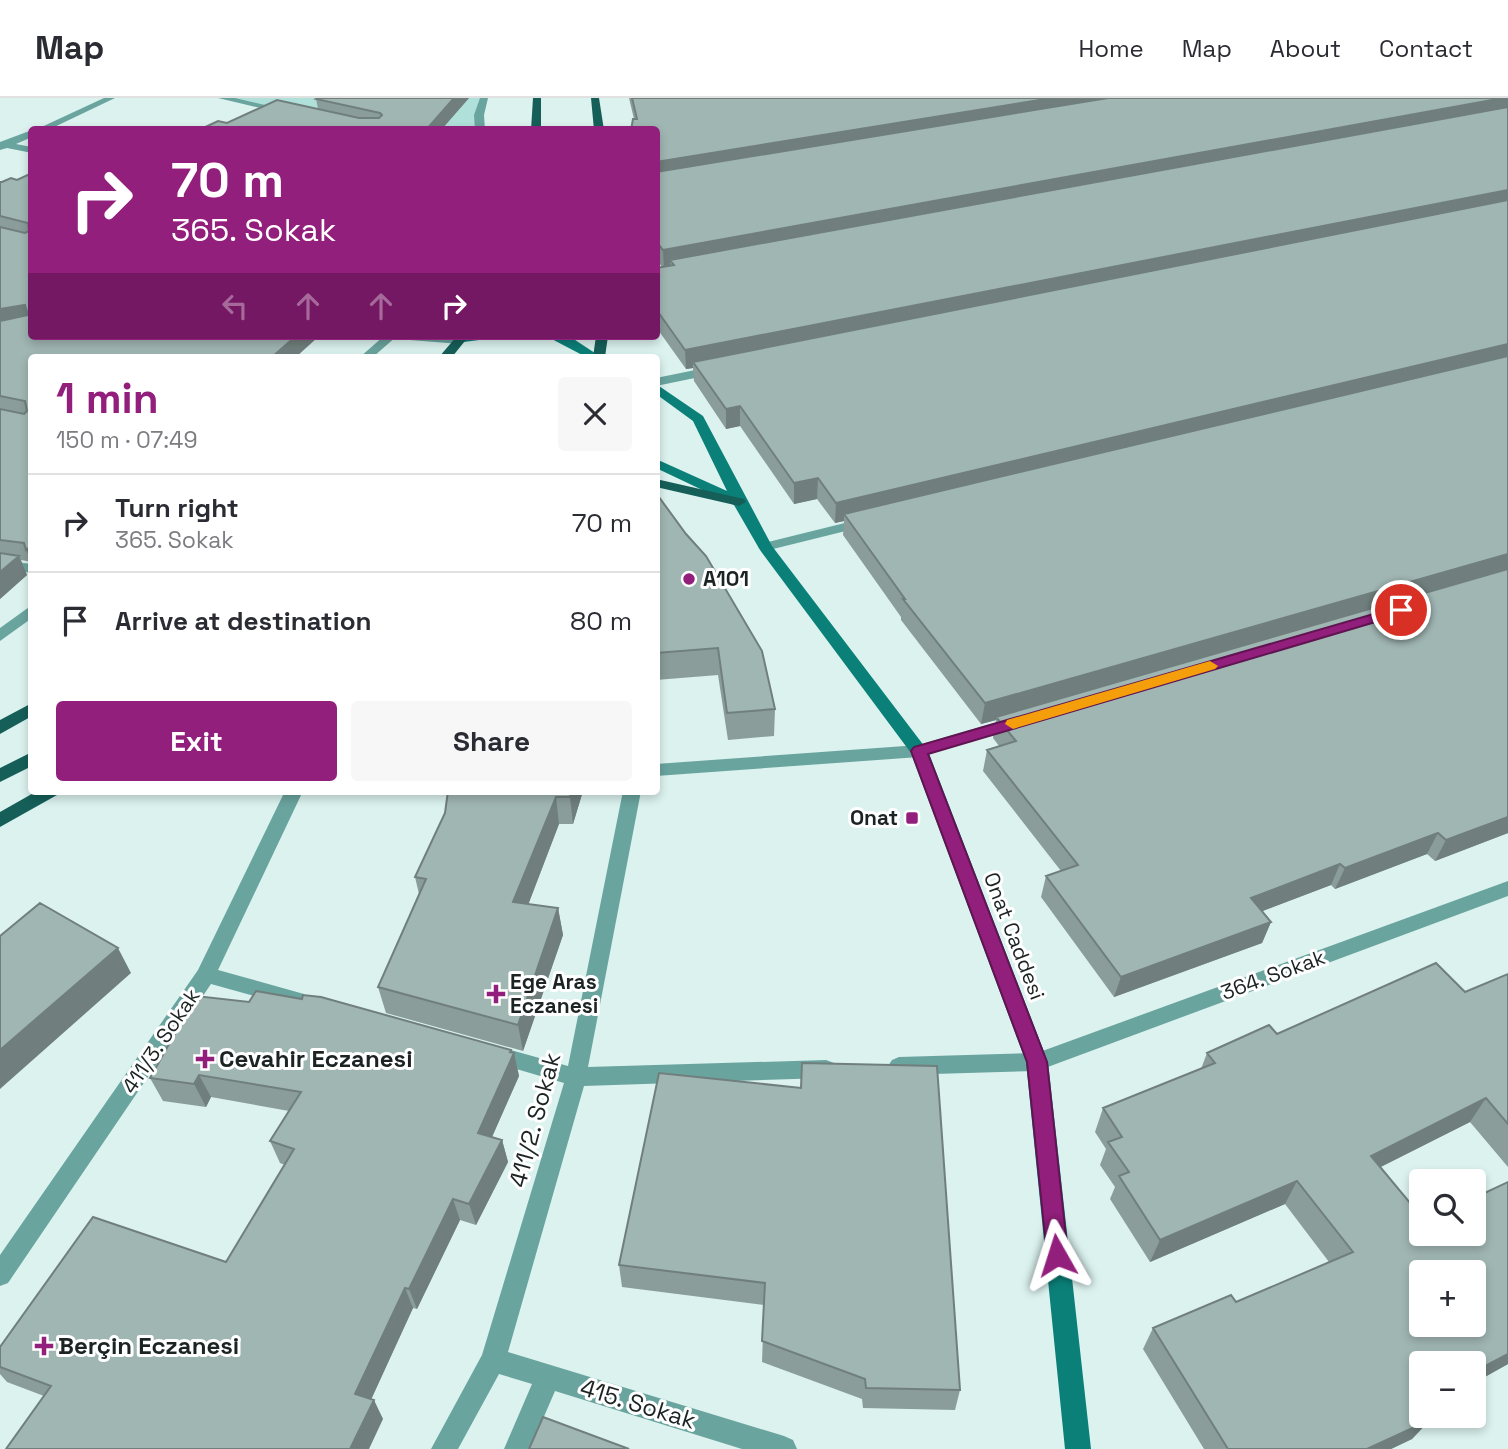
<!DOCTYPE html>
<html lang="en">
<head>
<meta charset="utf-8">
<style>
  body { margin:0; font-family:"Space Grotesk",sans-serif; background:#f7f7f7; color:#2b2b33; height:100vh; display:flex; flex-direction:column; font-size:26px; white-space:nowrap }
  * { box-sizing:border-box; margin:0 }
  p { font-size:23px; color:#7c7c81 }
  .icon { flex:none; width:38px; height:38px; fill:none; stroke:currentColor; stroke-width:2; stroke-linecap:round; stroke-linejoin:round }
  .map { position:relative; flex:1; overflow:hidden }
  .side { position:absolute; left:28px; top:256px; width:632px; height:441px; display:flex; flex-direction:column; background:#fff; border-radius:7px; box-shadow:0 4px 10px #0003 }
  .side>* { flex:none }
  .top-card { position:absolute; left:28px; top:28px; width:632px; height:214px; border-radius:7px; box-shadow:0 4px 10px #0003; background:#931f7d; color:#fff; overflow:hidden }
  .fabs { position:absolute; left:1409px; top:1071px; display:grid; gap:14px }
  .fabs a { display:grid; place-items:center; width:77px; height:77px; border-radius:7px; background:#fff; box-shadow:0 4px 10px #0003; font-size:35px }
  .pin { position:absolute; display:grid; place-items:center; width:60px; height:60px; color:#fff; margin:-30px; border:4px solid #fff; border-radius:50%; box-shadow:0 2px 7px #0007 }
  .me { position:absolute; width:77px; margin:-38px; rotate:354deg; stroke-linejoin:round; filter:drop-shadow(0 0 5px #0008) }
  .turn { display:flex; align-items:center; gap:24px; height:147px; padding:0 28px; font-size:32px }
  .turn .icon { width:91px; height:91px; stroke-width:2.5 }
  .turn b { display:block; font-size:49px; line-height:60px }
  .lanes { display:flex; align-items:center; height:66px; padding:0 28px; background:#0003; justify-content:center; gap:35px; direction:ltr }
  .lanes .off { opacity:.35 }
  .round { display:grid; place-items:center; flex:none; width:74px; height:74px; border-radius:7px; background:#f7f7f7 }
  .head { display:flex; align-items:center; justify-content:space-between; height:119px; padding:0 28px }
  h1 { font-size:42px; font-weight:700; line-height:52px; color:#931f7d }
  .button { display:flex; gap:14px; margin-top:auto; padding:14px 28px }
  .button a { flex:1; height:80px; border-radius:7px; background:#931f7d; color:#fff; font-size:28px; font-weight:700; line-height:80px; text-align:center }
  .button a+a { background:#f7f7f7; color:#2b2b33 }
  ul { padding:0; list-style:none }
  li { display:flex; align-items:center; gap:21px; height:98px; padding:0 28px; border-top:2px solid #e1e1e2 }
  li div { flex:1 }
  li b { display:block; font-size:26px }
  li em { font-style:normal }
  header { display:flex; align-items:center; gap:42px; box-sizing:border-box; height:98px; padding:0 35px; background:#fff; border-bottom:2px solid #e1e1e2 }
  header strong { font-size:33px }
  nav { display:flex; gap:38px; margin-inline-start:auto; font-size:24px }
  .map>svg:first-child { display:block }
  .green { fill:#b0e0da }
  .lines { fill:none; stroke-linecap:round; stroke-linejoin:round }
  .minor { fill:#6aa49e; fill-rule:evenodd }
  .secondary { fill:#0a8078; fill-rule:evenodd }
  .primary { fill:#165f59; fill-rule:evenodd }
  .wall { fill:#8a9d9a }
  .shaded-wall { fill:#707f7d }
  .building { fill:#a0b6b3; stroke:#707f7d; stroke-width:2; fill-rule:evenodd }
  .route { fill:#931f7d; stroke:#601451; stroke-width:2 }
  .slow { fill:#f59e0b }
  .poi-dot { fill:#931f7d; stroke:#fff; stroke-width:2.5 }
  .labels { text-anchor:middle; stroke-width:6; stroke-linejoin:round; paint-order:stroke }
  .poi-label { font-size:21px; font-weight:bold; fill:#1c2423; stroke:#fff; text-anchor:start }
  .street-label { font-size:21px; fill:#1c2423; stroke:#fff }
  .near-poi-label { font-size:24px; font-weight:bold; fill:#1c2423; stroke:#fff; text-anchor:start }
  .near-street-label { font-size:24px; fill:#1c2423; stroke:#fff }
</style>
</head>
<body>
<header>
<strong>Map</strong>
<nav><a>Home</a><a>Map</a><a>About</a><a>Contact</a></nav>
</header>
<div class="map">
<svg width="1508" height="1351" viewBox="0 0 1508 1351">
  <rect width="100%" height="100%" fill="#dbf2ef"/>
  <!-- green -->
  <path class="green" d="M222 0H484L480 32 378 31Z"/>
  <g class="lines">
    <!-- minor -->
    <path class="minor" d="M104 0H115L48 32H35Z
      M218 0H235L291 13 286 16Z
      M480 0H488L484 17 485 32H475L474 17Z
      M32 32V39L16 46 32 49V55L7 50 0 52V44Z
      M384 238H397L373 259H360Z
      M404 238H455L466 242 460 246 410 242Z
      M715 268 721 272 719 275 656 288V280Z
      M865 420 870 421V427L765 453 758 449 760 446Z
      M0 462 32 466V475L0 470Z
      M32 507V520L0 543V530Z
      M1018 618 1026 624 1024 628 919 659 656 678V666L919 647Z
      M285 693H303L218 872 304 896 307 902 304 908 297 910 211 886 8 1185 0 1188V1157L198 872Z
      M623 693H641L588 969 826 962 834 965 837 971 834 977 826 980 584 988 508 1254 784 1338 793 1342 797 1351H742L555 1293 530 1351H504L532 1286 499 1276 458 1351H431L482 1257 564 985 486 962 482 956 486 950 493 947 568 968Z
      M1508 783V798L1037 973 899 977 892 974 888 968 892 962 899 959 1037 955Z"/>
    <!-- secondary -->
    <path class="secondary" d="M462 238H485L479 242 456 245V239Z
      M546 238H569L601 259H586Z
      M656 286 703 318 772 448 928 653 1048 964 1091 1351H1065L1026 964 911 655 760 452 734 407 656 370V361L727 393 693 323 656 296Z"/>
    <!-- primary -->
    <path class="primary" d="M533 0H541V32H531Z
      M591 0H599L604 32H594Z
      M457 238H469L452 259H439Z
      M596 238H608L605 259H593Z
      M656 381 744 401 746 404 739 408 656 389Z
      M32 605V618L0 636V622Z
      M32 654V668L0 684V670Z
      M37 693H60L57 697 0 729V714Z"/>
  </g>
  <!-- wall -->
  <path class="wall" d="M469 0 441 32 227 25 318 11 316 1Z
    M629 0H1508V735L1435 763 1427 756 1335 791 1331 787 1262 813 1271 824 1262 845 1114 899 1041 799 1046 778 1061 773 983 673 987 652 999 648 993 640 996 622 981 626 901 522V519L843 437 844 423 835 425 817 401 794 406 740 328 726 331 694 283 693 270 686 271 656 229V170L662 169 656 160V32L634 21Z
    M32 75V238H316L317 240 32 259V464L21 462 27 477 0 501V84L17 82Z
    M656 395 775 611 774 638 728 642 718 577 656 582Z
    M583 693 573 726H559L528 806 558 810 563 837 523 953 386 915 378 889 419 796 415 779 445 715Z
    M1508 876V1069L1470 1024 1380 1069 1508 1266 1474 1285V1265H1421V1318L1430 1322 1412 1341 1391 1351H1204L1143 1251 1153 1230 1236 1204 1329 1164 1285 1106 1150 1164 1110 1101 1115 1089 1100 1067 1106 1051 1095 1034 1103 1010 1201 971 1207 955 1277 936 1465 894Z
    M512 954 514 955 519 978 492 1039 502 1042 508 1064 476 1127 460 1122 417 1211 413 1210 371 1301 383 1321 44 1298 7 1284 0 1276V1249L226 1164 285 1067 280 1065 270 1043 289 1013 211 999 206 1009 163 1003 150 980Z
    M802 965 960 1292 955 1312 863 1310 862 1301 762 1264 764 1207 622 1189 619 1167 801 990Z"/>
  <!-- shaded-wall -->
  <path class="shaded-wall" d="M454 0H469L441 32H426Z
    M1052 0H1150L656 81V64Z
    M1503 0H1508V14L670 162 671 170 664 171 663 152Z
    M1508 92V108L693 264V270L686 271 685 252Z
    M25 207 32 224 0 229V211Z
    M296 238H316L317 240 296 259H272Z
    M1508 246V263L844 416V423L835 425 836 405Z
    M740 308V328L726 331V311Z
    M818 380 817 401 794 406V385Z
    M32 447V464L26 452Z
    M1508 456V474L996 619V622L981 626 985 605Z
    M19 458 27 477 0 501V474Z
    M571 693H583L573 726 570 699Z
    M556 699 559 726 519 831 513 804Z
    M1508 719V735L1435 763 1446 742Z
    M1438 735 1427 756 1335 791 1345 770Z
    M1340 766 1331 787 1242 821 1251 800Z
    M558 810 563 837 523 953 518 927Z
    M1271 824 1262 845 1114 899 1121 879Z
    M118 850 131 875 0 991V952Z
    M511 952 513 959 514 955 519 978 484 1057 478 1035Z
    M199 977 211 999 206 1009 194 986Z
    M1486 1000 1470 1024 1357 1081 1371 1058Z
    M502 1042 508 1064 476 1127 469 1106Z
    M1297 1083 1285 1106 1150 1164 1160 1142Z
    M453 1101 460 1122 417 1211 409 1191Z
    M405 1190 413 1210 365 1315 355 1296Z
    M1508 1256V1266L1474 1285V1274Z
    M374 1302 383 1321 369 1351H350Z
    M1430 1322 1412 1341 1391 1351H1367Z"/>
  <!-- building -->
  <path class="building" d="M318 0H454L426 32H199L218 23 227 25 277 2 359 20H379L382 17 380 15 316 1Z
    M632 0H1052L656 64V32H631L633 21H637Z
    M1108 0H1503L663 152 656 143V74Z
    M1508 9V92L685 252 656 211V170L674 167 670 162Z
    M32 75V238H296L272 259H32V447L26 452 24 445 0 442V311L24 316 27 313 25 303 0 298V223L28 217 25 207 0 211V129L25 135 29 133 28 125 0 118V84H2L11 80 17 82Z
    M1508 102V246L836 405 818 380 794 385 740 308 726 311 693 264Z
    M1508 258V456L985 605 903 501H905L844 416Z
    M656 395 686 436 706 458 762 553 775 611 727 615 718 550 656 555Z
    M0 455 19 458 0 474Z
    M1508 471V719L1446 742 1438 735 1345 770 1340 766 1251 800 1271 824 1121 879 1046 778 1078 767 987 652 1016 643 996 619Z
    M448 693H571L570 699H556L513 804 558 810 518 927 378 889 426 781 415 779 445 715Z
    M40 805 118 850 0 952V838Z
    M1436 865 1465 894 1508 876V1026L1486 1000 1371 1058 1421 1118V1136H1474V1100L1508 1084V1256L1474 1274V1265H1421V1302L1417 1304 1421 1309V1318H1427L1430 1322 1367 1351H1228L1153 1230 1231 1197 1236 1204 1353 1154 1297 1083 1160 1142 1119 1078 1129 1074 1108 1044 1122 1039 1103 1010 1215 965 1207 955 1269 927 1277 936ZM1421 1174H1474V1227H1421Z
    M256 893 302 901 303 897 321 899 511 952 510 954 514 955 478 1035 502 1042 469 1106 453 1101 409 1191 405 1190 355 1296 374 1302 350 1351H6L51 1288 0 1269V1249L93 1119 226 1164 294 1051 270 1043 301 994 199 977 194 986 150 980 196 898 249 904Z
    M802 965 937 968 960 1292 866 1290 865 1281 762 1243 765 1185 619 1167 659 975 801 990Z
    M543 1319 629 1351H529Z"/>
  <!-- route -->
  <path class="route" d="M1401 508 1406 509V515L928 656 1047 964 1068 1157 1065 1164 1057 1167 1050 1164 1047 1157 1027 964 911 653 914 649Z"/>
  <!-- slow -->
  <path class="slow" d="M1210 563 1218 568 1215 571 1013 631 1005 626 1007 622Z"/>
  <!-- markers -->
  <g class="poi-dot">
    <circle cx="689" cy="481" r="7"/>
    <rect x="905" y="713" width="14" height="14" rx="3.5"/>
    <path d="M492.5 885.5h7v7h7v7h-7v7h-7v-7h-7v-7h7z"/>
    <path d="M201.5 950.5h7v7h7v7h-7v7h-7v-7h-7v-7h7z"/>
    <path d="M40.5 1237.5h7v7h7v7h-7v7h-7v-7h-7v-7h7z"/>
  </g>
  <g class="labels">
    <!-- poi labels -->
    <g class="poi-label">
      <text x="703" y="488">A101</text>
      <text x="898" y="727" text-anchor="end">Onat</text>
      <text x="510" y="891">Ege Aras<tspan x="510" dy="24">Eczanesi</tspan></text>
    </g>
    <!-- street labels -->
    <g class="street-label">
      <text transform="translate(1014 838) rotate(69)" y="7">Onat Caddesi</text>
      <text transform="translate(1273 877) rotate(-20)" y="7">364. Sokak</text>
      <text transform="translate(161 943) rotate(-56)" y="7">411/3. Sokak</text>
    </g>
    <!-- near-poi labels -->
    <g class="near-poi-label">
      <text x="219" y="969">Cevahir Eczanesi</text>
      <text x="58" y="1256">Berçin Eczanesi</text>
    </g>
    <!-- near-street labels -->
    <g class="near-street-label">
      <text transform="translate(535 1022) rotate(-75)" y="8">411/2. Sokak</text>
      <text transform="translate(638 1306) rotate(17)" y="8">415. Sokak</text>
    </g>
  </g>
</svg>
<div class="fabs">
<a><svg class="icon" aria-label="search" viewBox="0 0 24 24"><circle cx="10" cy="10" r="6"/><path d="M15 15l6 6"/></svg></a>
<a>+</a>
<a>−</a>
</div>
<div class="pin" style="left:1401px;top:512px;background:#d93025"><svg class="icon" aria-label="arrive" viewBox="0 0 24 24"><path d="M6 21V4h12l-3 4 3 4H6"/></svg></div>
<svg class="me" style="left:1057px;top:1157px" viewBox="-20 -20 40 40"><path d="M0-17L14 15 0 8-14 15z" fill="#931f7d" stroke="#fff" stroke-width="4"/></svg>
<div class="top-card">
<div class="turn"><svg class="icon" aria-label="right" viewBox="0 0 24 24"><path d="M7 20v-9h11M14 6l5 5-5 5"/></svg><div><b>70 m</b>365. Sokak</div></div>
<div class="lanes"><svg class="icon off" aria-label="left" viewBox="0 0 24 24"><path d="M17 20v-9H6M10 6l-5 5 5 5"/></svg><svg class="icon off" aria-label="ahead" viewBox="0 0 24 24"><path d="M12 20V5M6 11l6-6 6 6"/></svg><svg class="icon off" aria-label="ahead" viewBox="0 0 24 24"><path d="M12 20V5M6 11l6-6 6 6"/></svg><svg class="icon" aria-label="right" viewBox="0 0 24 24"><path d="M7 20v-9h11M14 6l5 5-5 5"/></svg></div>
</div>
<section class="side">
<div class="head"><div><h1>1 min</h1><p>150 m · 07:49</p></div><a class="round"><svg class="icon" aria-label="close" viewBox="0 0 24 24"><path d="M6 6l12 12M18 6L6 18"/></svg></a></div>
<ul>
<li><svg class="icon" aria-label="right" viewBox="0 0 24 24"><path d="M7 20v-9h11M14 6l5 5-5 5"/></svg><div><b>Turn right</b><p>365. Sokak</p></div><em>70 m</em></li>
<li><svg class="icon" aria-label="arrive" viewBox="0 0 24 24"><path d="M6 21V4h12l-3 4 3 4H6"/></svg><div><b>Arrive at destination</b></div><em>80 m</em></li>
</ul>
<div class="button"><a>Exit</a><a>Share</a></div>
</section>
</div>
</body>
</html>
